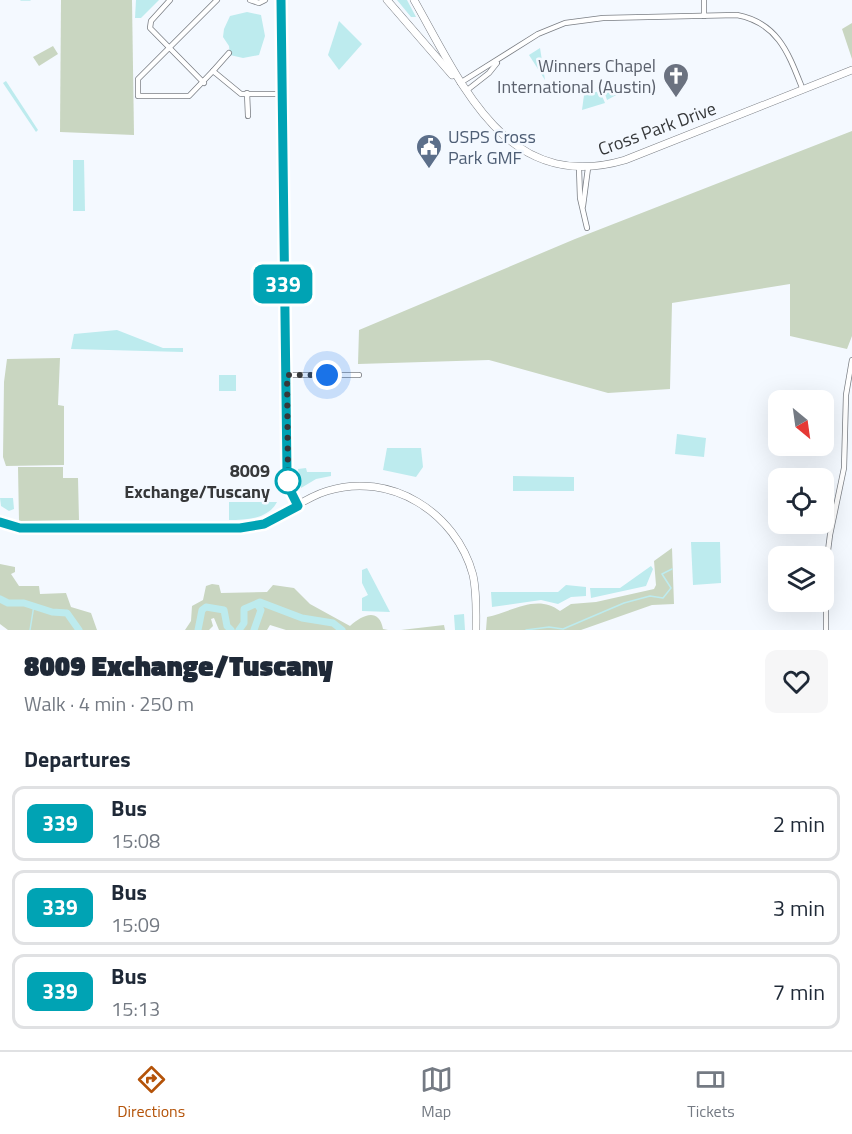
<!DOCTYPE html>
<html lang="en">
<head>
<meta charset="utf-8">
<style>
  body { margin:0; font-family:"Titillium Web",sans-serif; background:#f6f6f7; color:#1f2937; height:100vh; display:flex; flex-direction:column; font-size:22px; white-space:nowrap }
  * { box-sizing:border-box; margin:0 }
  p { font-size:20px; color:#747a83 }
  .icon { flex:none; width:33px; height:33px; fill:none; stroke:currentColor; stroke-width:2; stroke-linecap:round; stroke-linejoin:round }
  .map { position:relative; height:630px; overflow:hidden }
  .panel { display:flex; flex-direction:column; background:#fff; flex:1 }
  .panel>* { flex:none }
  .badge { padding:0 12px; border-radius:9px; font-size:21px; line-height:39px }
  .needle { width:39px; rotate:151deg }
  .controls { position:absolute; left:768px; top:390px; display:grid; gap:12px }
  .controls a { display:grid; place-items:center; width:66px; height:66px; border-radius:12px; background:#fff; box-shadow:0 6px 24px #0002; font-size:30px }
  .you { position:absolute; width:30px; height:30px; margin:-15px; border:4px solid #fff; border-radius:50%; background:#1a73e8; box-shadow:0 0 0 9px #1a73e833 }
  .map>.badge { position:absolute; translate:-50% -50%; box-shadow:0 0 0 3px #fff }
  h2 { padding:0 24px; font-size:22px; line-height:54px }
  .round { display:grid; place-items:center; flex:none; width:63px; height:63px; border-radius:12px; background:#f6f6f7 }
  .head { display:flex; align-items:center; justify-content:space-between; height:102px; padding:0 24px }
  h1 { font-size:28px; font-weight:800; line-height:45px }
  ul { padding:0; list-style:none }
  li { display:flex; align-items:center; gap:18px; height:75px; margin:0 12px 9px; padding:0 12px; border:3px solid #e0e1e3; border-radius:12px }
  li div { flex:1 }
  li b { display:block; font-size:22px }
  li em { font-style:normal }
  li .badge { min-width:66px; font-weight:700; text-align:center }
  .menu { display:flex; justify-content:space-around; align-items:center; height:84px; border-top:2px solid #e0e1e3; background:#fff; font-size:16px; color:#747a83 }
  .menu a { display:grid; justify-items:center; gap:3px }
  .menu .active { color:#b45309 }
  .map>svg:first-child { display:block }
  .green { fill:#c9d6c1 }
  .water { fill:#bdebee }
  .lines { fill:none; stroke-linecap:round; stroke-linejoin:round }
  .stream { stroke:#bdebee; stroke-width:1.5 }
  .river { stroke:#bdebee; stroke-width:7 }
  .street-casing { stroke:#7a7e84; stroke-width:6 }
  .secondary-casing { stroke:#7a7e84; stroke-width:8 }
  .street { stroke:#fff; stroke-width:4.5 }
  .secondary { stroke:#fff; stroke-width:7 }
  .line-casing { stroke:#fff; stroke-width:14 }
  .line { stroke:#00a3b4; stroke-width:9 }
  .walk { stroke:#36383a; stroke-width:6; stroke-dasharray:0 10.8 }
  .stop-dot { fill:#fff; stroke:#00a3b4; stroke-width:3 }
  .labels { text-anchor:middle; stroke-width:5; stroke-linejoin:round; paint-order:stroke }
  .worship-label { font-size:18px; fill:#5b616d; stroke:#f4f9ff; text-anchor:end }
  .street-label { font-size:18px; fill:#36383a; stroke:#f4f9ff }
  .service-label { font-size:18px; fill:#4e5e75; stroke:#f4f9ff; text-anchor:start }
  .stop-label { font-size:18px; font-weight:bold; fill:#36383a; stroke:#f4f9ff; text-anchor:end }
</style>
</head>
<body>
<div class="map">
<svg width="852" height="630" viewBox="0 0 852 630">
  <rect width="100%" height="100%" fill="#f4f9ff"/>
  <g class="green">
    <path d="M61,0H132L134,135L60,132Z"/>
    <path d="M852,23V59L842,29Z"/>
    <path d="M53,46L58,54L39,66L33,57Z"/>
    <path d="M852,131V336L847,349L790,336V284L672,303L670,389L608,393L489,360L358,364L359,330L575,239Z"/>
    <path d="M60,358L58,405L64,406V465L6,466L3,457L4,382L7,359Z"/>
    <path d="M18,467H63V478H78L79,520L19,521Z"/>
    <path d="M672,548L674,604L652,605L581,630H486L487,617C512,612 537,593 560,611L571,604L596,602L654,589L656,585L654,561Z"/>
    <path d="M0,564L15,567V572L11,574L19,586H39L40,594L66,593L71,607L91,613L97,630H8L0,624Z"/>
    <path d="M212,584L219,585L221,593L267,592L273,585L294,588L310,604L350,626C362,615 379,607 383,629L388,630H286L270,625L267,630H219L214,618L211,619L213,626L209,630H185L191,621L192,606L203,600L206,586Z"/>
    <path d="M444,625L445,630H401Z"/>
  </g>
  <g class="water">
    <path d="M136,0H159L141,18H135Z"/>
    <path d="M397,0H407L416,17H411Z"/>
    <path d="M247,12L261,15L265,36L259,55L243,58L230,55L229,46L223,37L224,29L230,16Z"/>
    <path d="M339,21L362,44L339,70L328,55Z"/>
    <path d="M540,48L545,80L529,55Z"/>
    <path d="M6,81L38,130L36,132L3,83Z"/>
    <path d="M633,86L607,100L604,91Z"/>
    <path d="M600,91L605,103L582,110L584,95Z"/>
    <path d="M73,160H84L85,211H73Z"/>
    <path d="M117,330L163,348H183V352L71,349L74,334Z"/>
    <rect x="219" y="375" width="17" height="16"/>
    <path d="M677,434L706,438L704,457L675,454Z"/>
    <path d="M387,448H421L423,467L416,477L383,470Z"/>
    <path d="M306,468L307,472H331V476L316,479L301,488L298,469Z"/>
    <path d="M797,473L827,476L824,509V478H797Z"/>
    <path d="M513,476L574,477V491H513Z"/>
    <path d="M0,498H13L14,509L9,511L1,506Z"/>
    <path d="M229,502H277C268,519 247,520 229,520Z"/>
    <path d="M691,542H720L721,583L693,585Z"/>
    <path d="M651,566L653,569L646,586L591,598L590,588H620Z"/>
    <path d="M367,568L390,612L362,611V598L368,595L362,583V570Z"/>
    <path d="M566,585L586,587V596L571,597L558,604L541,600L492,607L491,592H558Z"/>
    <path d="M464,614L465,630H455L454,615Z"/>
  </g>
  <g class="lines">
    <g class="stream">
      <path d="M21,0H30"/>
      <path d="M30,630L34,605"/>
      <path d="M526,630L549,627L563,629L624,603L650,596L663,598L671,588L662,574L672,569"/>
    </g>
    <g class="river">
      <path d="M0,599L8,603H24L52,612L67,613L79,630"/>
      <path d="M198,630L202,610L206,607L224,610L227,626L231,630"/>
      <path d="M239,630L244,623V609L260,602L302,618L333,623L342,630"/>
      <path d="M254,630L261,610L257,604"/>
    </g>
    <defs>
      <g id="street">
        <path d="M170,0L151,21L150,28L204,83"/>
        <path d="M217,0L138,79V96H189L213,71L241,94H281"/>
        <path d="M250,0L259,3L265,0"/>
        <path d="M704,0V16"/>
        <path d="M213,71L229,53"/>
        <path d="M460,83L538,34L565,23L603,18L737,15C779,23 789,55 803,90"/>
        <path d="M466,91L489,73L497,63"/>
        <path d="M247,93L248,116"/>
        <path d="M579,168L580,198L587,228"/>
        <path d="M583,206L588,168"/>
        <path d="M287,375H359"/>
        <path d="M826,630V566L830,535L844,468L846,395L852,360"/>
      </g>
      <g id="secondary">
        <path d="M281,0L287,472L291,492L298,505"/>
        <path d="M387,0L452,75"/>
        <path d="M414,0C462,84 506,195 625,160L852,70"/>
        <path d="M0,522L20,528L253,527C280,520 300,499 327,491C390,471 456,512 473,575C477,593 476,612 476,630"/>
      </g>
    </defs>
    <use href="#street" class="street-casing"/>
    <use href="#secondary" class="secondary-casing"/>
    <use href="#street" class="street"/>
    <use href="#secondary" class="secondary"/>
  </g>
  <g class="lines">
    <defs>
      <path id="line" d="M0,522L20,528H240L264,524L298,506L291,492L287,472L281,0"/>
    </defs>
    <use href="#line" class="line-casing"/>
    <use href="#line" class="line"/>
    <path class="walk" d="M288,481L287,375H327"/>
  </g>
  <defs>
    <symbol id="church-pin" viewBox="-11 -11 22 30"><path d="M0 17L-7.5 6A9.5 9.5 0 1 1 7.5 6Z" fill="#6b7280" stroke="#f4f9ff"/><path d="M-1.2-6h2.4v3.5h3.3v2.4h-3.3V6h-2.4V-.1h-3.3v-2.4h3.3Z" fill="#fff"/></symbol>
    <symbol id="civic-pin" viewBox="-11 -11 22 30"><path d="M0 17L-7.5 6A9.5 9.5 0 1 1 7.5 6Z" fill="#5c6f8a" stroke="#f4f9ff"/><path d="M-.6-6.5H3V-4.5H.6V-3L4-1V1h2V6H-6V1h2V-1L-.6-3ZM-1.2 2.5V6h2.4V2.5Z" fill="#fff"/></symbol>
  </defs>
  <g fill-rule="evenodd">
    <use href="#church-pin" x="661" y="61" width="30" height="40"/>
    <use href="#civic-pin" x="414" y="132" width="30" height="40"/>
  </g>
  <circle class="stop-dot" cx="288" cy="481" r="12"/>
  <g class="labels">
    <g class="worship-label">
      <text x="656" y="72">Winners Chapel<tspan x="656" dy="21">International (Austin)</tspan></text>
    </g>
    <g class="street-label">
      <text transform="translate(657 129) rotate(-20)" y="6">Cross Park Drive</text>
    </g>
    <g class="service-label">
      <text x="448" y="143">USPS Cross<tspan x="448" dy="21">Park GMF</tspan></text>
    </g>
    <g class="stop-label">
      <text x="270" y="477">8009<tspan x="270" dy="21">Exchange/Tuscany</tspan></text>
    </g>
  </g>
</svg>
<div class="controls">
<a><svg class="needle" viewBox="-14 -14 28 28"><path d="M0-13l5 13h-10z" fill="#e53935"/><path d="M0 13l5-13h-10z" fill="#747a83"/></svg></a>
<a><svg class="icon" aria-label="locate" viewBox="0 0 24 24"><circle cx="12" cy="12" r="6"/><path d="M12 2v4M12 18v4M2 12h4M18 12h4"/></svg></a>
<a><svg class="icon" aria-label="layers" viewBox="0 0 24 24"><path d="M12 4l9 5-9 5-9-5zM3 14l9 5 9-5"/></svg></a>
</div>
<div class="you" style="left:327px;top:375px"></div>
<b class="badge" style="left:283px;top:284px;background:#00a3b4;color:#fff">339</b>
</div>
<section class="panel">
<div class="head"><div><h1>8009 Exchange/Tuscany</h1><p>Walk · 4 min · 250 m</p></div><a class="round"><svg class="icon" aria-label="heart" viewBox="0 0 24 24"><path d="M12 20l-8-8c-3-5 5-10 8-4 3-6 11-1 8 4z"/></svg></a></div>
<h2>Departures</h2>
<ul>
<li><span class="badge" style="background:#00a3b4;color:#fff">339</span><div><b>Bus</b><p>15:08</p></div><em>2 min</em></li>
<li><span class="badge" style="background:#00a3b4;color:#fff">339</span><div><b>Bus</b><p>15:09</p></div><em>3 min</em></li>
<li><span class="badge" style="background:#00a3b4;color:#fff">339</span><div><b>Bus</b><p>15:13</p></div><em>7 min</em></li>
</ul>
</section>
<nav class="menu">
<a class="active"><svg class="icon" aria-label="directions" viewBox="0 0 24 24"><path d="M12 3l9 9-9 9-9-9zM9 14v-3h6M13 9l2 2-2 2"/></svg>Directions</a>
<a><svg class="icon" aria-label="map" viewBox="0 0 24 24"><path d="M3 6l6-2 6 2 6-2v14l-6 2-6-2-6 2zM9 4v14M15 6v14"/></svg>Map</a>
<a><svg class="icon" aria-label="tickets" viewBox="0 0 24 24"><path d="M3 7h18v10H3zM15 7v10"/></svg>Tickets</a>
</nav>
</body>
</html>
